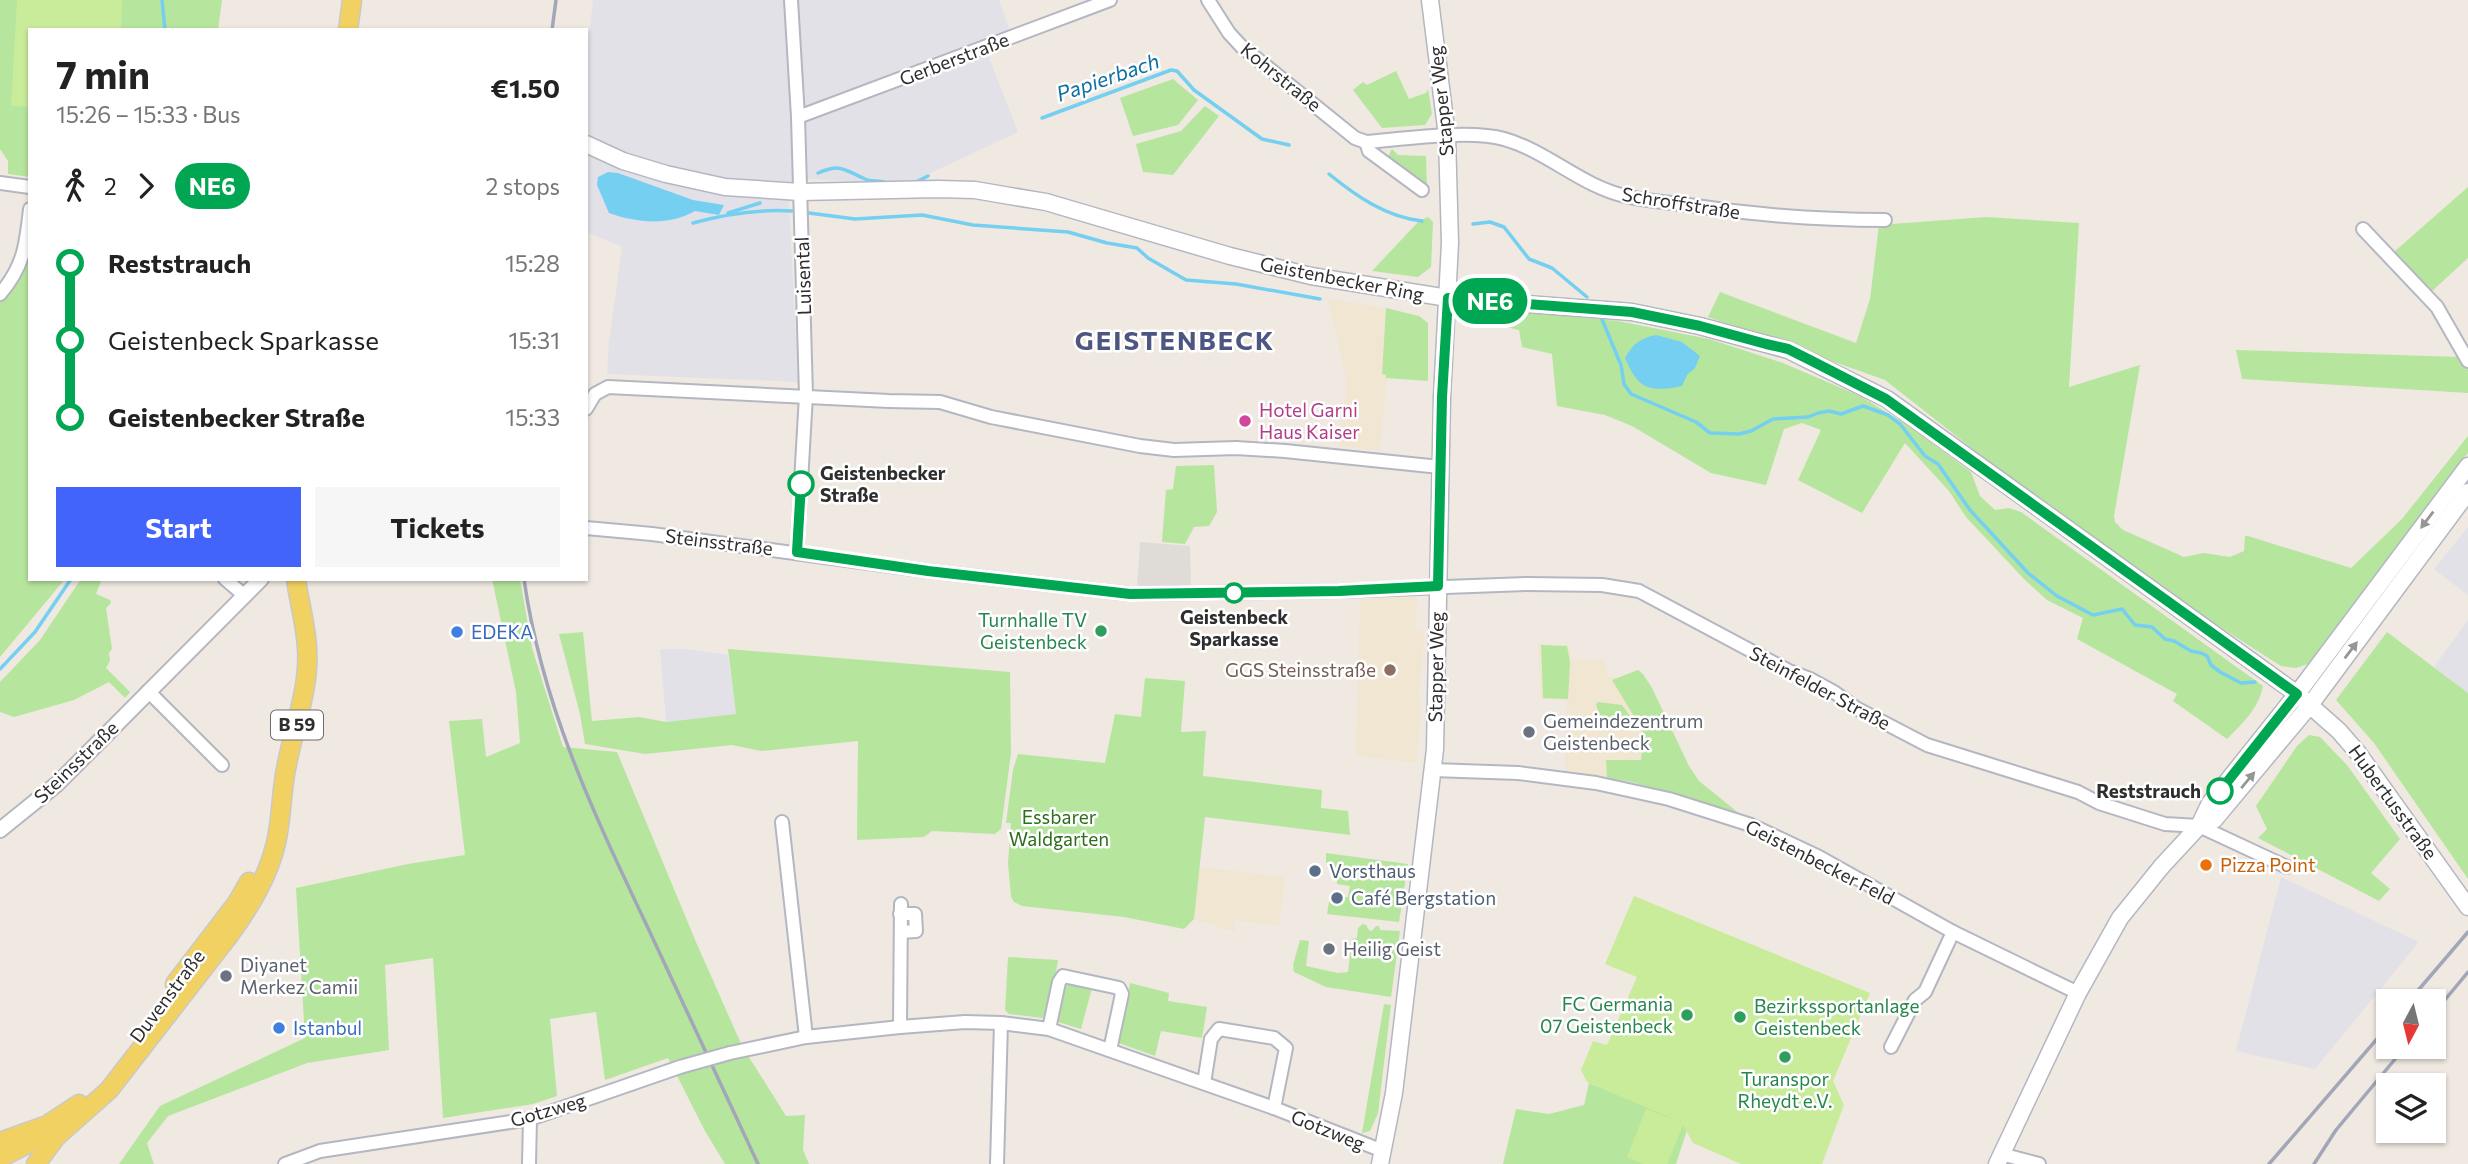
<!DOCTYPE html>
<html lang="en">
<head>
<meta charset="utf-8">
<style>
  body { margin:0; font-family:Commissioner,sans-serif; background:#f6f6f6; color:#222; height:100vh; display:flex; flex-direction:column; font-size:26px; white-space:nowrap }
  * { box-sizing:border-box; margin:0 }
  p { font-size:23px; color:#767676 }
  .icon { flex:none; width:38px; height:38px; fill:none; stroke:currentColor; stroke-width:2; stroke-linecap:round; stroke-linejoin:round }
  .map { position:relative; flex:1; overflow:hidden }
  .drawer { position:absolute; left:28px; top:28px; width:560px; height:553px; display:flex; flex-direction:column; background:#fff; border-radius:0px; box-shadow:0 2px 5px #0004 }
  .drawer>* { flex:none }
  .badge { padding:0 14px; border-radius:23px; font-size:24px; line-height:46px }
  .needle { width:46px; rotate:187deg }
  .controls { position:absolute; left:2376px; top:989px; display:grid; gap:14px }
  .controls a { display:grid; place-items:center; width:70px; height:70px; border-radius:0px; background:#fff; box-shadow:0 2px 5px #0004; font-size:35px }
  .map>.badge { position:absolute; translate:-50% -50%; box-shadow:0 0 0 4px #fff }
  .legs { display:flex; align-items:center; gap:10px; height:77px; padding:0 28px; font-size:23px }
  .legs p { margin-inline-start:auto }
  .head { display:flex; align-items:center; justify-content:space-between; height:119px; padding:0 28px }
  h1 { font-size:38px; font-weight:700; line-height:52px }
  .primary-button { display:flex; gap:14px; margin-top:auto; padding:14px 28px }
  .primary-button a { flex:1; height:80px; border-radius:0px; background:#4264fb; color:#fff; font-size:28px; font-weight:700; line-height:80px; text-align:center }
  .primary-button a+a { background:#f6f6f6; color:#222 }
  ul { padding:0 28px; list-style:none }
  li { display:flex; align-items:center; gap:24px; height:77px; font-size:26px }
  li i { display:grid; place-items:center; width:10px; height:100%; margin:0 9px; background:currentColor }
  li i::after { content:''; width:18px; height:18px; margin:-9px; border:5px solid; border-radius:50%; background:#fff }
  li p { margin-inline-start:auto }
  li:first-child i { background:linear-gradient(#0000 50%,currentColor 0) }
  li:last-child i { background:linear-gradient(currentColor 50%,#0000 0) }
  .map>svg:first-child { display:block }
  .industrial { fill:#e3e1e8 }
  .education { fill:#f0e6d1 }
  .green { fill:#b6e59e }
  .pitch { fill:#c9ec9a }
  .plaza { fill:#dfdcd8 }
  .water { fill:#75cff0 }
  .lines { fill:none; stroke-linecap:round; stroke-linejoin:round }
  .stream { stroke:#75cff0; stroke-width:3.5 }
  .minor-casing { stroke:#b4b7c1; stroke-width:16 }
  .tertiary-casing { stroke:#b4b7c1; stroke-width:18 }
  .secondary-casing { stroke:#b4b7c1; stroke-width:19 }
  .primary-casing { stroke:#c9c9c9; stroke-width:21 }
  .minor { stroke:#fff; stroke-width:12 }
  .tertiary { stroke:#fff; stroke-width:14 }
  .secondary { stroke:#fff; stroke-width:16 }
  .primary { stroke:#f2d163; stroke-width:18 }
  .rail { stroke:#a3a6b8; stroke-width:3.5 }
  .minor-bridge-casing { stroke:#b4b7c1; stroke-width:16; stroke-linecap:butt }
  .minor-bridge { stroke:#fff; stroke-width:12 }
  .oneway { fill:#969696 }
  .line-1-casing { stroke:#fff; stroke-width:16 }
  .line-1 { stroke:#00a651; stroke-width:10 }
  .hotel-dot { fill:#d1479c; stroke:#fff; stroke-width:2.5 }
  .stop-1-dot { fill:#fff; stroke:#00a651; stroke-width:3.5 }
  .leisure-dot { fill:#2e9e5b; stroke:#fff; stroke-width:2.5 }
  .shop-dot { fill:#3f7fe0; stroke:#fff; stroke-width:2.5 }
  .education-dot { fill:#8d6e63; stroke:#fff; stroke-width:2.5 }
  .worship-dot { fill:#6b7280; stroke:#fff; stroke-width:2.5 }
  .food-dot { fill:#e8710a; stroke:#fff; stroke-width:2.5 }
  .service-dot { fill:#5c6f8a; stroke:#fff; stroke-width:2.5 }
  .labels { text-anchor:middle; stroke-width:5; stroke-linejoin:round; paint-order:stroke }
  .shield { fill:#fff; stroke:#6d6d6d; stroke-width:2 }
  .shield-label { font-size:18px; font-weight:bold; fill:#2e2e2e }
  .street-label { font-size:19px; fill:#2e2e2e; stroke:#fff }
  .hotel-label { font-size:19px; fill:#b23c85; stroke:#fff; text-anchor:start }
  .stop-label { font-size:19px; font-weight:bold; fill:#2e2e2e; stroke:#fff; text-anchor:start }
  .leisure-label { font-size:19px; fill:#27864d; stroke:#fff; text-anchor:end }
  .shop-label { font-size:19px; fill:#366cbe; stroke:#fff; text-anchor:start }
  .education-label { font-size:19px; fill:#785e54; stroke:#fff; text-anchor:end }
  .worship-label { font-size:19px; fill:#5b616d; stroke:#fff; text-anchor:start }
  .park-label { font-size:19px; fill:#2c6e1b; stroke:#fff }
  .food-label { font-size:19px; fill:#c56008; stroke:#fff; text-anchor:start }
  .service-label { font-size:19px; fill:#4e5e75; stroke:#fff; text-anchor:start }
  .water-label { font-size:21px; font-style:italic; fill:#0d6fa3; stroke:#fff }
  .district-label { font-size:26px; font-weight:bold; letter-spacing:2px; fill:#4d5680; stroke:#fff }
</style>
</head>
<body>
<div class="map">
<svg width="2468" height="1164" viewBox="0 0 2468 1164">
  <rect width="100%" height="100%" fill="#efe9e1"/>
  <g class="industrial">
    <path d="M593,0H999L1009,28L988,55L1018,132L905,185L810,179L788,185L798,382L607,374L609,343L622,247L586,232V60Z"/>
    <path d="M2468,527V595L2434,569Z"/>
    <path d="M2468,620V693L2434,667Z"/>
    <path d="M660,649H687L728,655L736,714L666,722Z"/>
    <path d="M2281,877L2419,942L2315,1069L2236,1051Z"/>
  </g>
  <g class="education">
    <path d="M1328,299L1386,308L1382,374L1387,375L1380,450L1340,446L1347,381Z"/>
    <path d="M1417,597L1416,631H1424V642L1418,698L1421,699L1417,763L1356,756L1360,599Z"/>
    <path d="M1538,644L1569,645L1572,660L1603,659L1609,677L1624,678L1638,671L1648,766L1630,782L1565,770L1567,700L1541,699Z"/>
    <path d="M1200,867L1285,877L1279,926L1235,920L1234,932L1194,919Z"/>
  </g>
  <g class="green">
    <path d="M0,0H222L218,30H30V177L8,174V161L0,149Z"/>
    <path d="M1396,71L1409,99L1426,93L1428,89L1432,114L1425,125L1382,128L1353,90L1363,82L1367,85Z"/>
    <path d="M1173,79L1198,100L1178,125L1133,136L1120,98Z"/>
    <path d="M1205,106L1219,116L1173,175L1143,172L1136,144L1181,131Z"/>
    <path d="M1392,149L1398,155L1426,156L1427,188L1387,158Z"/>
    <path d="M2468,187V258L2431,292L2394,252Z"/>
    <path d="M1428,217L1433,222L1431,267L1418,277L1372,271L1419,221Z"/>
    <path d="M1986,217L2079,223L2069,387L2140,365L2114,516L2115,522L2123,530L2184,557L2204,553L2230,557L2244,551L2245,536H2248L2351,568L2402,519L2468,436V453L2308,664L2296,668L2281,666L2195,611L1983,457L1885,380L1708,317L1720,292L1856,343L1870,299L1879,225Z"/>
    <path d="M30,256V579H65L0,657V301L16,283Z"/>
    <path d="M1466,307L1618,321L1709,339L1783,363L1860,396L1906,424L1971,472L1980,496L1995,510L2009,508L2021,512L2263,686C2259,708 2242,724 2227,739L2173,701L2177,694L2077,639L2083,618L2047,600L2025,580L1966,517L1949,491L1905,443L1862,513L1798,480L1821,430L1802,423L1784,429L1766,485L1711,473L1632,426L1605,415L1557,406L1552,354L1522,347L1519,330L1466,318Z"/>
    <path d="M1386,308L1419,316L1428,323V381L1386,378V375L1382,374Z"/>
    <path d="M2236,350L2461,357L2468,370V393L2242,379Z"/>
    <path d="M1214,465L1217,512L1209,526L1194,527L1185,544L1162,542L1166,490L1173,489L1176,466Z"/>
    <path d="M81,579H102L96,594L110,600L111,603L106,608L112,649L109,653L110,661L106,668L130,692L125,698L109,682L74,700L14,717L0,712V682L40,640Z"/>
    <path d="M492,579H520L532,648L563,747L617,752L696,942L742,1046L786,1116L805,1115L803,1150L809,1164H725L705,1131L668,1058L605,1080L596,1012L550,1019L557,1096L533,1104L443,1118L433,958L385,965L389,1050L307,1063L168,1116L147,1143L154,1164H119L160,1106L305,1038L296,888L408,864L465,855L449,721L482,719L486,757L520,743L516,692Z"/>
    <path d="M583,632L592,721L639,717L666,722L736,714L728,649L1010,672L1011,753L1001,829L995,834L932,831L924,837L857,840L858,741L761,751L732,745L645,754L585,744L580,714L559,634Z"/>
    <path d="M2387,632L2468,693V879L2374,743L2336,700Z"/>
    <path d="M1541,645L1567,646L1570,662L1568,699L1543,698Z"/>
    <path d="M1638,670L1643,674L1652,688L1689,766L1699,781L1741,815L1632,782L1607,778L1606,760H1641L1643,731L1612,680Z"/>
    <path d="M1145,678L1185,681L1181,732L1206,731L1203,776L1322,790L1321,808L1348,811L1350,835L1205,817L1194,919L1184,929L1124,917L1022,906L1014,902L1011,897L1008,863L1011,823H1006L1013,770L1018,754L1105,763L1115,714L1141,717Z"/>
    <path d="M1598,702L1622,705L1634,722L1635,726L1603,727L1596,704Z"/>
    <path d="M2309,735L2320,737L2347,765L2400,839L2371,873L2390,889L2379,901L2258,838L2267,829L2256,806L2297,746Z"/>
    <path d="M1326,853L1408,864L1399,922L1327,914L1329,902L1343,904L1344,897H1348L1350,886L1337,884V880L1332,879L1333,865L1326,863Z"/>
    <path d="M1363,924L1366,925L1369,930L1372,931L1376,926H1379L1380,930L1400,931L1391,997L1326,987L1294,972L1293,965L1300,940L1309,941L1306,966L1338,973L1348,972L1352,939L1357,938L1358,928Z"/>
    <path d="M1008,957L1058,960L1048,1016L1043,1018L1009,1014L1005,1010Z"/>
    <path d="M1068,982L1092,988L1081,1029L1058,1022L1055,1017L1063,986Z"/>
    <path d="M1130,983L1169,993L1168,1001L1207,1007L1202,1038L1161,1031L1155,1056L1119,1043L1117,1039Z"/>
    <path d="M1384,1004L1391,1005L1378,1113L1370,1131L1362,1133Z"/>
    <path d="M1589,1083L1685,1122L1687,1130L1676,1164H1503L1516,1109L1549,1114L1584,1105Z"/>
  </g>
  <g class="pitch">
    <path d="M17,0H122L121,30H30V107L11,106Z"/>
    <path d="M1634,896L1870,993L1833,1081L1844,1105L1822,1164H1741L1693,1143L1683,1125L1667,1164H1643L1627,1157L1646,1109L1683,1123L1587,1082L1581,1070L1593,1041L1607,1045L1637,977L1605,964Z"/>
  </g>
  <path class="plaza" d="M1140,542L1190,546L1191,587L1137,588Z"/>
  <g class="water">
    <path d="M608,172L618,173L693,200L724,205L719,215L695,211C669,226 637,223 609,213L597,185L598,177Z"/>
    <path d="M1656,335L1682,342L1700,356L1695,368L1687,375L1682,386C1649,393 1638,389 1625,358C1633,344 1640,338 1656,335Z"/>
  </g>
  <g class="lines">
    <g class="stream">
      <path d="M162,0L165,30"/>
      <path d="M1042,118L1171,70L1177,71L1194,90L1262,139L1289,145"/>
      <path d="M818,173C842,163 844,170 865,179C872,182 880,180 887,183"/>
      <path d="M1329,174C1356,196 1386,217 1422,221"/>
      <path d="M914,183L928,176"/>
      <path d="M728,213L760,203"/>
      <path d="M809,213L855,219L922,215L973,225L1068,232L1107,243L1137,248L1148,258L1186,280L1236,284L1320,299"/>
      <path d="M693,223C725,214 759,209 792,211"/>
      <path d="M1473,224L1490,222L1504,227L1529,259L1552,268L1587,297"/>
      <path d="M1601,317L1621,365L1624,384L1631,394L1696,422L1710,433L1739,434L1751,431L1773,419L1808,417L1818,413L1829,411L1841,414L1863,406L1888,415L1900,424L1925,456L1938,464L1970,510L2028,573L2057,596L2093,615L2122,609L2135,625L2152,627L2165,639L2174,641L2191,651L2201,653L2207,656L2211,665L2220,672L2241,683L2255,682"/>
      <path d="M0,669L35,632L71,579"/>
    </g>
    <defs>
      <g id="minor">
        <path d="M791,0L798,117L806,395L797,552"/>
        <path d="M1208,0L1229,33L1241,46L1355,138L1366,142C1403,139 1470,129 1504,139C1547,151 1581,186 1625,196C1645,201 1667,202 1688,205C1754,215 1818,220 1885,220"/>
        <path d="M798,117L1110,0"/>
        <path d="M1366,142L1369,151L1422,190"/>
        <path d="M0,183L30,187"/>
        <path d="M2363,229L2437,307L2468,361"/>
        <path d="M0,294C24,266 26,245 30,209"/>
        <path d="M586,409L595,394L608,387L889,401L940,402L991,417L1140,446L1174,450L1236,448L1285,451L1440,467"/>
        <path d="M586,528L652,534L928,571L1130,594L1339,591L1527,584L1602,585L1639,591L1789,671L1810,679L1834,692L1856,708L1927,745L2078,792L2099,803L2165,824L2199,826L2287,867"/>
        <path d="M225,579L245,596"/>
        <path d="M148,691L222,765"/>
        <path d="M1433,770L1518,773L1596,783L1669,799L1751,825L1819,857L1953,932L2078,993"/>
        <path d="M782,822L806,1037"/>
        <path d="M900,914H915L916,931L901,932"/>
        <path d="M900,1027L901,904"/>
        <path d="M1049,1029L1059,982L1063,976L1119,988L1122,994L1110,1050"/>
        <path d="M1891,1047L1915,1000L1925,992L1953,932"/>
        <path d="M730,1053L806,1037L900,1027L965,1022L1001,1023L1049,1029L1274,1108L1383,1151"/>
        <path d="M1204,1083L1211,1039L1219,1029L1274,1038L1286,1048L1274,1108"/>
        <path d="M2001,1154L2039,1164"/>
        <path d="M285,1164L320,1151L530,1119L680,1067"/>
        <path d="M529,1164L530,1119"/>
        <path d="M997,1164L1001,1023"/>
      </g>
      <path id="tertiary" d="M0,830L57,784L261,579"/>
      <g id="secondary">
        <path d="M586,144L623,161L666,174L725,187L800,192L938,189L975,190L1004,195L1046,202L1230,256L1311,276L1448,298L1632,312L1700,326L1788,350L1887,399L2297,694L2339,731L2358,753L2468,907"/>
        <path d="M2199,826L2214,820L2310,705L2468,492"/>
        <path d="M1380,1164L1394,1093L1435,749L1442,397L1450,243L1447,136L1430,0"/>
        <path d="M1997,1164L2078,993L2120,918L2162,866L2199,826L2210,803L2297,694L2468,466"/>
      </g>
      <g id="primary">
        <path d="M348,30L352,0"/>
        <path d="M175,984L237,903L249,882"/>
        <path d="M0,1142L47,1125L79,1104"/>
        <path d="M0,1158L37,1139"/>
        <path d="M36,1164L56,1137L109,1090L230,934C250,906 268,877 276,843C282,818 281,790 287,764C294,727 310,687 307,648C306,625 299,602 296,579"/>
      </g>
    </defs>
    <use href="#minor" class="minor-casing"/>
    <use href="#tertiary" class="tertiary-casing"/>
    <use href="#secondary" class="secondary-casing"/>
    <use href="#primary" class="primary-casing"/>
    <use href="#minor" class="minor"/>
    <use href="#tertiary" class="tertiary"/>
    <use href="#secondary" class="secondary"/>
    <use href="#primary" class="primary"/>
    <g class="rail">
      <path d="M552,30L556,0"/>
      <path d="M524,579C542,706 594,814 648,928C685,1007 721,1085 758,1164"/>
      <path d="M2409,1001L2468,932"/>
      <path d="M2434,1013L2468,972"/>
      <path d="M2269,1164L2389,1025"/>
      <path d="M2314,1164L2336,1130L2406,1046"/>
    </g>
    <defs>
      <path id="minor-bridge" d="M680,1067L730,1053"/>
    </defs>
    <use href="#minor-bridge" class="minor-bridge-casing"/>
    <use href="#minor-bridge" class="minor-bridge"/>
  </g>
  <defs><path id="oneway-solid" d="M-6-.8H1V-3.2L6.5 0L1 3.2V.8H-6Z" transform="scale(1.75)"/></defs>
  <g class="oneway">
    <use href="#oneway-solid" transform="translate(2427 520) rotate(127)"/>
    <use href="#oneway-solid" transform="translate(2351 650) rotate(-53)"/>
    <use href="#oneway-solid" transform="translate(2248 780) rotate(-50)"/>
  </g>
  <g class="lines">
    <defs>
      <path id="line-1" d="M801,484L797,552L928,571L1130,594L1339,591L1438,586L1442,397L1448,298L1632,312L1700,326L1766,344L1788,349L1810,360L1886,399L2297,694L2220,791"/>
    </defs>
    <use href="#line-1" class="line-1-casing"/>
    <use href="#line-1" class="line-1"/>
  </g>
  <circle class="hotel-dot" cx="1245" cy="421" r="7"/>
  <g class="stop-1-dot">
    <circle cx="801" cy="484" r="12"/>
    <circle cx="1234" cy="593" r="9"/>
    <circle cx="2220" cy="791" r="12"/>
  </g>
  <g class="leisure-dot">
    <circle cx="1101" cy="631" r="7"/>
    <circle cx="1687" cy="1015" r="7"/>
    <circle cx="1740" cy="1017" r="7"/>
    <circle cx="1785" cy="1057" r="7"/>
  </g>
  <g class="shop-dot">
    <circle cx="457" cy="632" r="7"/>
    <circle cx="279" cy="1028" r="7"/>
  </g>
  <circle class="education-dot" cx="1390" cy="670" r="7"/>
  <g class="worship-dot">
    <circle cx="1529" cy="732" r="7"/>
    <circle cx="1329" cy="949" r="7"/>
    <circle cx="226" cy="976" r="7"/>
  </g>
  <circle class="food-dot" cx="2206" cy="865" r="7"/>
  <g class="service-dot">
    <circle cx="1315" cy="871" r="7"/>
    <circle cx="1337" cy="898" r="7"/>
  </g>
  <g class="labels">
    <rect class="shield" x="271" y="710.5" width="52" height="29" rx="5"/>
    <g class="shield-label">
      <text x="297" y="731">B 59</text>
    </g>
    <g class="street-label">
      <text transform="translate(954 59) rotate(-21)" y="7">Gerberstraße</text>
      <text transform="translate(1281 77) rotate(39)" y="7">Kohrstraße</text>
      <text transform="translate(1441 101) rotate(-96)" y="7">Stapper Weg</text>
      <text transform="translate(1681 203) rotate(9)" y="7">Schroffstraße</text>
      <text transform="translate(803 276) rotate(-92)" y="7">Luisental</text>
      <text transform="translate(1342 279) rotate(11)" y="7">Geistenbecker Ring</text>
      <text transform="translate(719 542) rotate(7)" y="7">Steinsstraße</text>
      <text transform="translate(1436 667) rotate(-89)" y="7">Stapper Weg</text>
      <text transform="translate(1820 688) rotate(28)" y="7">Steinfelder Straße</text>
      <text transform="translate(76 762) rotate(-44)" y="7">Steinsstraße</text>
      <text transform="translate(2393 802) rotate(54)" y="7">Hubertusstraße</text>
      <text transform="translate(1820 862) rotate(27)" y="7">Geistenbecker Feld</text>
      <text transform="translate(167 996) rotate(-53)" y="7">Duvenstraße</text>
      <text transform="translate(548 1110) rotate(-16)" y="7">Gotzweg</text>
      <text transform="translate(1328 1130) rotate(22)" y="7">Gotzweg</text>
    </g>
    <g class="hotel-label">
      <text x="1259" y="417">Hotel Garni<tspan x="1259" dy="22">Haus Kaiser</tspan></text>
    </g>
    <g class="stop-label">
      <text x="820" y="480">Geistenbecker<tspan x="820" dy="22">Straße</tspan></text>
      <text x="1234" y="624" text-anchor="middle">Geistenbeck<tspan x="1234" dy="22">Sparkasse</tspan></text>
      <text x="2201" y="798" text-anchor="end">Reststrauch</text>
    </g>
    <g class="leisure-label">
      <text x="1087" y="627">Turnhalle TV<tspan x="1087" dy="22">Geistenbeck</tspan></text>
      <text x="1673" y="1011">FC Germania<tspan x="1673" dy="22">07 Geistenbeck</tspan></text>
      <text x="1754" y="1013" text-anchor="start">Bezirkssportanlage<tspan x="1754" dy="22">Geistenbeck</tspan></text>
      <text x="1785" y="1086" text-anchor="middle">Turanspor<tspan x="1785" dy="22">Rheydt e.V.</tspan></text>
    </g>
    <g class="shop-label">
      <text x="471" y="639">EDEKA</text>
      <text x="293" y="1035">Istanbul</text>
    </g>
    <g class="education-label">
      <text x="1376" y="677">GGS Steinsstraße</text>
    </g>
    <g class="worship-label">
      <text x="1543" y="728">Gemeindezentrum<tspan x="1543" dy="22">Geistenbeck</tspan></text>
      <text x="1343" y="956">Heilig Geist</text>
      <text x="240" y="972">Diyanet<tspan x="240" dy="22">Merkez Camii</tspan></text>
    </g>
    <g class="park-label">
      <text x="1059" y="824">Essbarer<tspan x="1059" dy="22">Waldgarten</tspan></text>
    </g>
    <g class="food-label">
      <text x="2220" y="872">Pizza Point</text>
    </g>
    <g class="service-label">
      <text x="1329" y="878">Vorsthaus</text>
      <text x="1351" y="905">Café Bergstation</text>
    </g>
    <g class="water-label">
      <text transform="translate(1108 78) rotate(-19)" y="7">Papierbach</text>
    </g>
    <g class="district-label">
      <text x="1175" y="350">GEISTENBECK</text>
    </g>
  </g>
</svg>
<div class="controls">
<a><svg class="needle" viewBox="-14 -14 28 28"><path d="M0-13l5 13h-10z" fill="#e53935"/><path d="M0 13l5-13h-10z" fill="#767676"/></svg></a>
<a><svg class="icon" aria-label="layers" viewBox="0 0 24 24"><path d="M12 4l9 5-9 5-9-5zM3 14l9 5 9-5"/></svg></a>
</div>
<b class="badge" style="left:1490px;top:301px;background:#00a651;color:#fff">NE6</b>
<section class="drawer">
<div class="head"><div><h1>7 min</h1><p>15:26 – 15:33 · Bus</p></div><b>€1.50</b></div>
<div class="legs"><svg class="icon" aria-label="walk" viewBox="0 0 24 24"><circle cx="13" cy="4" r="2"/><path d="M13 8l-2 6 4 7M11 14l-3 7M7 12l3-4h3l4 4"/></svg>2<svg class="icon" aria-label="forward" viewBox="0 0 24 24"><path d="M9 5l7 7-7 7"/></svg><b class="badge" style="background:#00a651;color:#fff">NE6</b><p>2 stops</p></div>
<ul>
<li><i style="color:#00a651"></i><b>Reststrauch</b><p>15:28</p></li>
<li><i style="color:#00a651"></i><span>Geistenbeck Sparkasse</span><p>15:31</p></li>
<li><i style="color:#00a651"></i><b>Geistenbecker Straße</b><p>15:33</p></li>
</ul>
<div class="primary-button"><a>Start</a><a>Tickets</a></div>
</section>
</div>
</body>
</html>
